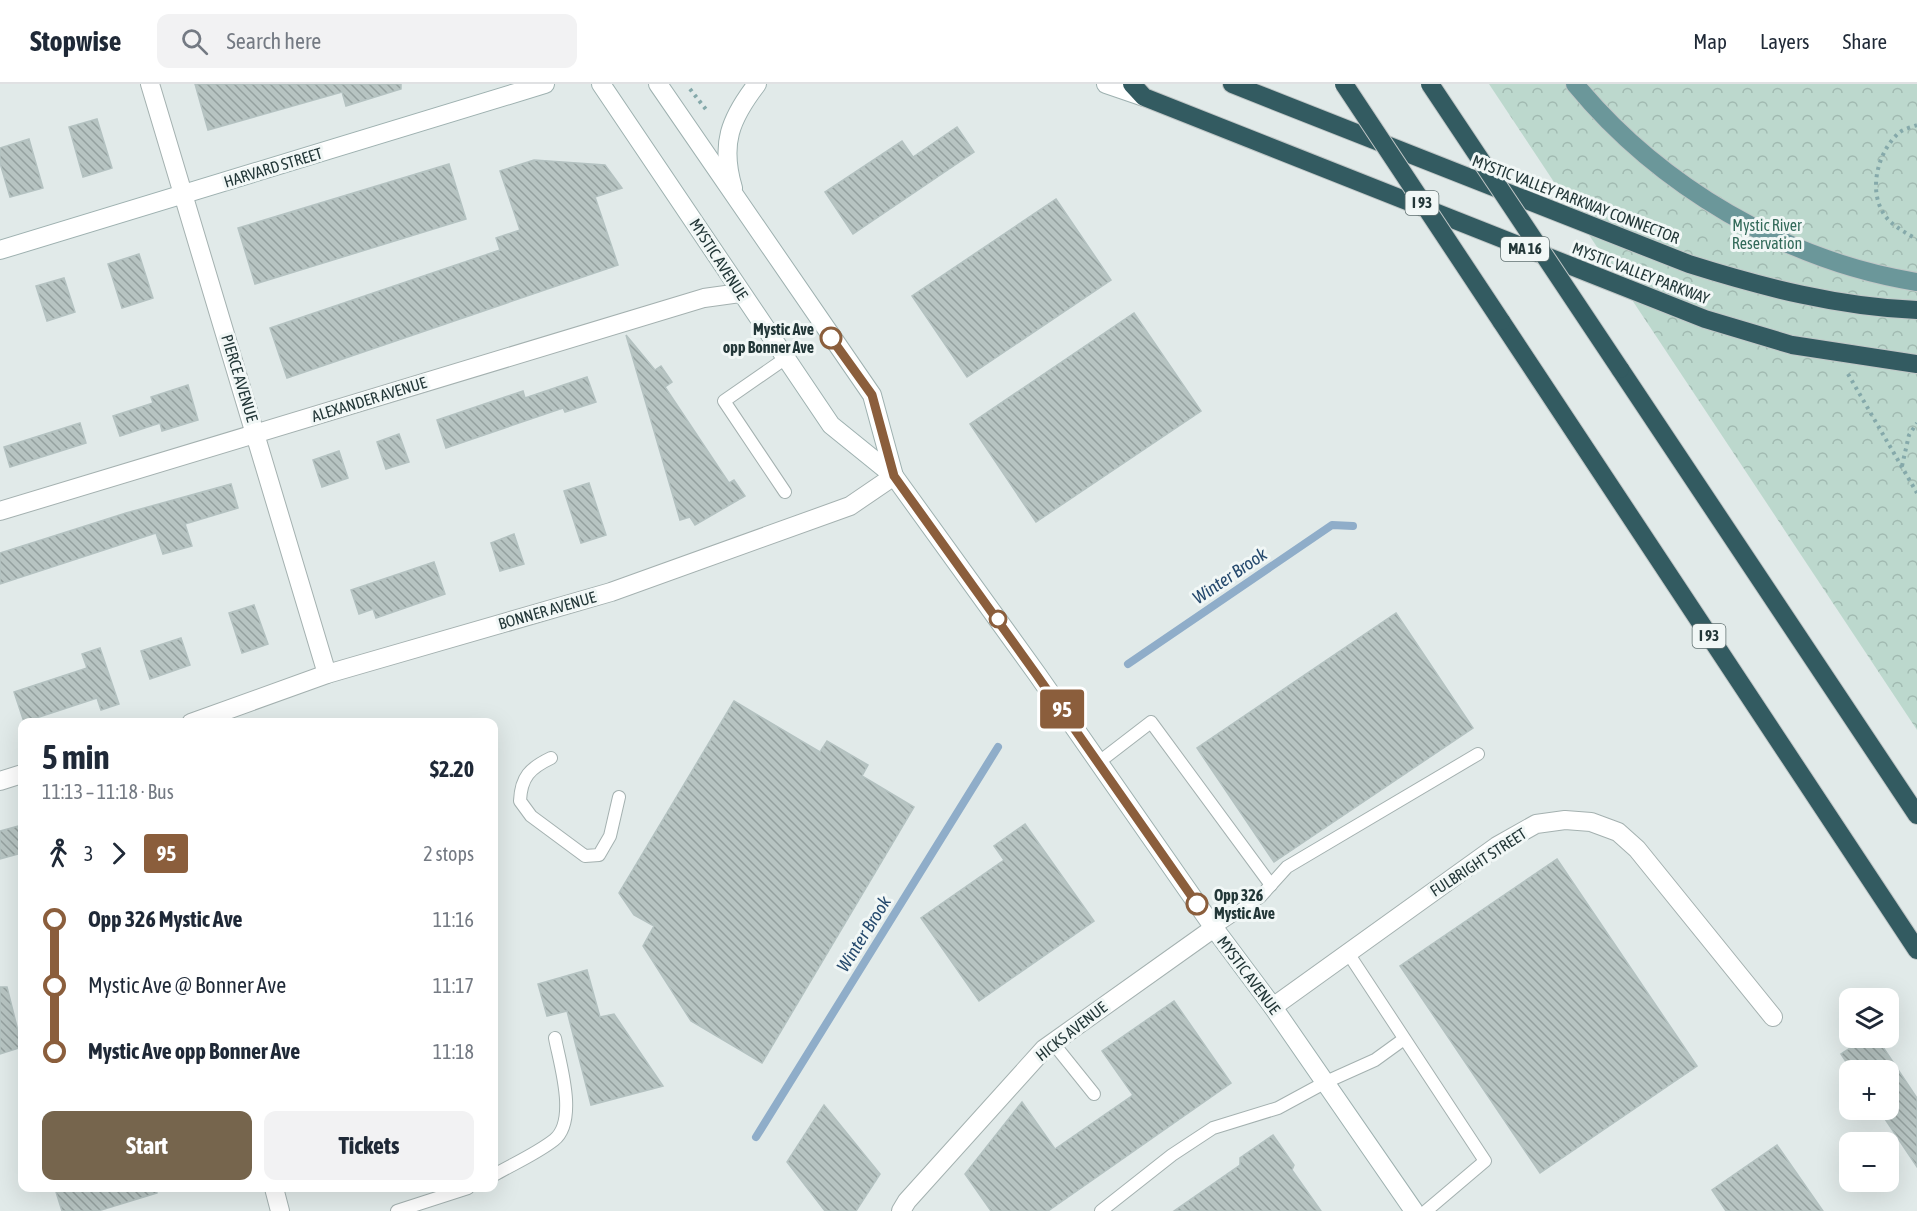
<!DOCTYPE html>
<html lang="en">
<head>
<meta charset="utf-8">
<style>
  body { margin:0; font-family:"Asap Condensed",sans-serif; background:#f2f2f3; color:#1f2937; height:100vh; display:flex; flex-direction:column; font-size:22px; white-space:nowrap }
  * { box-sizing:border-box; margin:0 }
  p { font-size:20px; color:#747a83 }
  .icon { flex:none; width:33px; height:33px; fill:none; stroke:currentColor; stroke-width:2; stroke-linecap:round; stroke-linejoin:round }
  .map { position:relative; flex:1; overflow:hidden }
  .sheet { position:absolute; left:18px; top:634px; width:480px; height:474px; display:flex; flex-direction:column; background:#fff; border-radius:12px; box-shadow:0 6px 24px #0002 }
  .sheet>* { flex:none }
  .badge { padding:0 12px; border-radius:4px; font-size:21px; line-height:39px }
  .fabs { position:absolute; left:1839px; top:904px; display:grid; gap:12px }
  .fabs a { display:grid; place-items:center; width:60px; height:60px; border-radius:12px; background:#fff; box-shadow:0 6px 24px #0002; font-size:30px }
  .map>.badge { position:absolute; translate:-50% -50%; box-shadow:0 0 0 3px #fff }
  .legs { display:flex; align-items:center; gap:9px; height:66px; padding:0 24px; font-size:20px }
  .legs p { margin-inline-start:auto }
  .summary { display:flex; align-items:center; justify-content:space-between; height:102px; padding:0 24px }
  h1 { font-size:33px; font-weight:700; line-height:45px }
  .action { display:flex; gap:12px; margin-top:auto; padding:12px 24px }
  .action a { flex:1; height:69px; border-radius:12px; background:#76654d; color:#fff; font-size:24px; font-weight:700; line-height:69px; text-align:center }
  .action a+a { background:#f2f2f3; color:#1f2937 }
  ul { padding:0 24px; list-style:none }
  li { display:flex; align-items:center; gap:21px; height:66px; font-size:22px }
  li i { display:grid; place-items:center; width:9px; height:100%; margin:0 8px; background:currentColor }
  li i::after { content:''; width:15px; height:15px; margin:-8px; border:4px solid; border-radius:50%; background:#fff }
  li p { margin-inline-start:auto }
  li:first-child i { background:linear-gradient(#0000 50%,currentColor 0) }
  li:last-child i { background:linear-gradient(currentColor 50%,#0000 0) }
  header { display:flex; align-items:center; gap:36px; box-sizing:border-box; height:84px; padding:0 30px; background:#fff; border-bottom:2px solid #e0e1e3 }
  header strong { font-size:28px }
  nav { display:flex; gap:33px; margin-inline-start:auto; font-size:21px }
  .search { width:420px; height:54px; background:#f2f2f3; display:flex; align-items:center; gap:15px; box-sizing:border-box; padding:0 21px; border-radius:12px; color:#747a83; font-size:22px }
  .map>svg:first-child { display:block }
  .park { fill:url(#park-crowns) }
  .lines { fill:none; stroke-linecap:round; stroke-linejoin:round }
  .stream { stroke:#8fadc9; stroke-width:8 }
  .building { fill:url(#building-back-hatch); stroke:#b4c2c1; stroke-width:1.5 }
  .lane-casing { stroke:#a4b1b0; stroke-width:14 }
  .street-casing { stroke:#a4b1b0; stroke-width:20 }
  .secondary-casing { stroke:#9eb1b0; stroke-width:20 }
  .primary-casing { stroke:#c1c7c7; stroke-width:20 }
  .highway-casing { stroke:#c1c7c7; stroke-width:20 }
  .path { stroke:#85a9aa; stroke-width:4; stroke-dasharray:3 4.5; stroke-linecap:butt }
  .lane { stroke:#fff; stroke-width:12 }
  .street { stroke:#fff; stroke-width:18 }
  .secondary { stroke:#fff; stroke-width:18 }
  .primary { stroke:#6b979a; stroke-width:18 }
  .highway { stroke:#335b61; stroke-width:18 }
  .highway-bridge-casing { stroke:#c1c7c7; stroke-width:20; stroke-linecap:butt }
  .highway-bridge { stroke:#335b61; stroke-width:18 }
  .line-1-casing { stroke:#fff; stroke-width:14 }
  .line-1 { stroke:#8b5e3c; stroke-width:9 }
  .stop-1-dot { fill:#fff; stroke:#8b5e3c; stroke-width:3 }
  .labels { text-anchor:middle; stroke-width:6; stroke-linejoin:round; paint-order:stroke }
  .shield { fill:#f1f7f6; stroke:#617171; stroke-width:1.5 }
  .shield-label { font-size:15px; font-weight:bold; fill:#233738 }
  .street-label { font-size:16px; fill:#233738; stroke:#f1f7f6 }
  .park-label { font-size:16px; fill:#326a5a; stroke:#f1f7f6 }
  .stop-label { font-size:16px; font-weight:bold; fill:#233738; stroke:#f1f7f6; text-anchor:end }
  .water-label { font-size:18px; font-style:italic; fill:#25496d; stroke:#f1f7f6 }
</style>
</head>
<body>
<header>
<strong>Stopwise</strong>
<div class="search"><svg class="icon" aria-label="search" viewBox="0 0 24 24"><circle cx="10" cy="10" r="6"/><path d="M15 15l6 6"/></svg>Search here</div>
<nav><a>Map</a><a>Layers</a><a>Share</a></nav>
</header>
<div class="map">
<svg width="1917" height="1127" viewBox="0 0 1917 1127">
  <defs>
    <pattern id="park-crowns" width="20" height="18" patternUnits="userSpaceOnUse" patternTransform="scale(1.5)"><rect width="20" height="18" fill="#bcd8cd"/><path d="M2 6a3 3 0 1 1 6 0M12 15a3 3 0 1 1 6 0" fill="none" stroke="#a1bab1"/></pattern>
    <pattern id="building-back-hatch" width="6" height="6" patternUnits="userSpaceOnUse" patternTransform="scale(1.5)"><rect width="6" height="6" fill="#b7c4c2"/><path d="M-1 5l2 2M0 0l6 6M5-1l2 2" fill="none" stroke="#94a09f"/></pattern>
  </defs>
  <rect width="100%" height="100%" fill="#e1eae9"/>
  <path class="park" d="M1489,0H1917V646Z"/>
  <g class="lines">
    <g class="stream">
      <path d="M1128,580L1332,441L1353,442"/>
      <path d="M756,1053L998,663"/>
    </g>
  </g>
  <g class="building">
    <path d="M195,0H401V5L346,22L342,8L208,46Z"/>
    <path d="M97,35L112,84L83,93L69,43Z"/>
    <path d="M957,43L974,68L853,150L825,108L902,57L913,73Z"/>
    <path d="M29,55L43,104L10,113L0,79V64Z"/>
    <path d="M534,76L605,81L622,104L595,113L618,181L287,294L270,244L500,166L496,154L520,146L500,87Z"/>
    <path d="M449,80L466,135L255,200L238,144Z"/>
    <path d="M1056,115L1111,196L967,293L912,212Z"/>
    <path d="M139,170L153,214L122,224L108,180Z"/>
    <path d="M64,194L75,228L47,237L36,202Z"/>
    <path d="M1134,229L1201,327L1036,438L970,340Z"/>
    <path d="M626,251L655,286L661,282L672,298L665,303L729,399L734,396L745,412L695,441L690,433L680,436Z"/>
    <path d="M587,293L596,318L565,328L563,324L446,364L437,336L523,307L525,314Z"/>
    <path d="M188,301L198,336L162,347L160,339L120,352L113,332L153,319L151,313Z"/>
    <path d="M80,339L86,359L10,383L4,363Z"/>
    <path d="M399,350L409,378L386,385L377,358Z"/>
    <path d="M339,367L348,394L322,403L313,376Z"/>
    <path d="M589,399L606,451L581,459L564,407Z"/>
    <path d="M231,400L238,424L185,440L192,462L163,470L156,449L0,500V469L126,429Z"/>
    <path d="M514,450L524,480L500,487L491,459Z"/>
    <path d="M434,478L445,510L376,534L373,525L359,530L351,506Z"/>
    <path d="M254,521L268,560L242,569L229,529Z"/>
    <path d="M1396,529L1473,644L1274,778L1197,664Z"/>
    <path d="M181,554L190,581L150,595L141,567Z"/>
    <path d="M100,564L119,620L101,626L97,614L24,638L14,608L87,584L82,570Z"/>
    <path d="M734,617L820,668L827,657L868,681L862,692L914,723L762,979L691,937L643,862L654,842L634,831L619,809Z"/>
    <path d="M1025,740L1094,837L979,917L921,834L1004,776L994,762Z"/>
    <path d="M22,741V769L0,775V747Z"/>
    <path d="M1557,775L1697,982L1540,1089L1400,882Z"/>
    <path d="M587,886L600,933L614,930L663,1002L591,1021L567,927L547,932L538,900Z"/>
    <path d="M0,903H7L22,963L0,970Z"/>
    <path d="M1174,917L1231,999L1048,1127H991L965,1090L1022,1018L1055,1065L1133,1011L1102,967Z"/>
    <path d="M1865,954H1877L1917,1014V1083L1879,1026H1888V987H1852L1841,970Z"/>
    <path d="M824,1021L880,1090L856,1127H825L787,1078Z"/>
    <path d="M1273,1051L1294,1081L1292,1086L1321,1127H1174L1240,1081V1074Z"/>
    <path d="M1777,1061L1823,1127H1726L1712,1106Z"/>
    <path d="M68,1104H156L157,1109L98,1127H62L56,1108Z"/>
  </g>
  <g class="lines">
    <defs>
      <g id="lane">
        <path d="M785,408L724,317L786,274"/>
        <path d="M551,674C530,684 521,693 520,717L531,732L585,772L599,771L610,752L619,713"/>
        <path d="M1099,678L1151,638L1271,801"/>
        <path d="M1214,844L1260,813L1287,783L1478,670"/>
        <path d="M1348,869L1485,1077L1426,1127"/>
        <path d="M1053,959L1094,1010"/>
        <path d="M494,1091C513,1080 536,1070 554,1056C578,1037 560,980 555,954"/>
        <path d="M397,1127L468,1104"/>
        <path d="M1101,1127L1172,1071L1213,1044L1278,1024L1326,998L1375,976L1404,955"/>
      </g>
      <g id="street">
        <path d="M150,0L327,590"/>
        <path d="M0,427L704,214L740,209"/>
        <path d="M191,639L327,590L611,508L850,422L894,392"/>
        <path d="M0,697L22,690"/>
        <path d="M1273,923L1497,762L1536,740L1565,736L1591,738L1618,748L1637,765L1773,933"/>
        <path d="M274,1104L280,1127"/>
        <path d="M901,1127L907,1117L1044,965L1214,844"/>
      </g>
      <g id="secondary">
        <path d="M601,0L831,341L894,392L1037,590L1214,844L1273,923L1414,1127"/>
        <path d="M658,0L872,311L894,392"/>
        <path d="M1106,0L1144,13"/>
        <path d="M733,104C720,60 730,35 757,0"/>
        <path d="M0,166L545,0"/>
      </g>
      <path id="primary" d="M1575,0C1659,102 1786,177 1917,198"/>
      <g id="highway">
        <path d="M1132,0L1144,13L1705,235L1792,261L1917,280"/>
        <path d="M1232,0L1689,180C1762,203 1839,223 1917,226"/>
        <path d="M1501,237L1917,866"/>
        <path d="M1620,285L1917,731"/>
      </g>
    </defs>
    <use href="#lane" class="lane-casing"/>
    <use href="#street" class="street-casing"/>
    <use href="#secondary" class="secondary-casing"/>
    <use href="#primary" class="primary-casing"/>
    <use href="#highway" class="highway-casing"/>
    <g class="path">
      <path d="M690,5L708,28"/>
      <path d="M1917,41C1912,43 1904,45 1900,48C1877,67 1867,109 1886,133C1893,142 1907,150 1917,155"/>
      <path d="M1848,290L1917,409"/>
      <path d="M1902,382L1909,351L1917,339"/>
    </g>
    <use href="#lane" class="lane"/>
    <use href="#street" class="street"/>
    <use href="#secondary" class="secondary"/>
    <use href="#primary" class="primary"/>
    <use href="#highway" class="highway"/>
    <defs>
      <g id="highway-bridge">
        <path d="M1344,0L1501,237"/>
        <path d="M1430,0L1620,285"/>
      </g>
    </defs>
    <use href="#highway-bridge" class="highway-bridge-casing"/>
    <use href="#highway-bridge" class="highway-bridge"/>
  </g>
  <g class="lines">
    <defs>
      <path id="line-1" d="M831,254L872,311L894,392L1036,590L1197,820"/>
    </defs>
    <use href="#line-1" class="line-1-casing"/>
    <use href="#line-1" class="line-1"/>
  </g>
  <g class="stop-1-dot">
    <circle cx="831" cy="254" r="10"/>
    <circle cx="998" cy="535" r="8"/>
    <circle cx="1197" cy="820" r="10"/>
  </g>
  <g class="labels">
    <g class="shield">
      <rect x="1405.5" y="107" width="33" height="24" rx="4.5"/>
      <rect x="1501" y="153" width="48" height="24" rx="4.5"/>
      <rect x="1692.5" y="540" width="33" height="24" rx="4.5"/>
    </g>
    <g class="shield-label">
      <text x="1422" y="124">I 93</text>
      <text x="1525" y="170">MA 16</text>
      <text x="1709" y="557">I 93</text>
    </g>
    <g class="street-label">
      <text transform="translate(273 83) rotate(-17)" y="6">HARVARD STREET</text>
      <text transform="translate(1576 115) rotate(21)" y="6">MYSTIC VALLEY PARKWAY CONNECTOR</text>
      <text transform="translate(719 175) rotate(57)" y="6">MYSTIC AVENUE</text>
      <text transform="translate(1641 189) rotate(21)" y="6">MYSTIC VALLEY PARKWAY</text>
      <text transform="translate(240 294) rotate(73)" y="6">PIERCE AVENUE</text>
      <text transform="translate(369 315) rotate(-17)" y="6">ALEXANDER AVENUE</text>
      <text transform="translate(547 526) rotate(-16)" y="6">BONNER AVENUE</text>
      <text transform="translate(1478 778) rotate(-33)" y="6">FULBRIGHT STREET</text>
      <text transform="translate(1249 891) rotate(53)" y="6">MYSTIC AVENUE</text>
      <text transform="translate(1071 947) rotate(-38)" y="6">HICKS AVENUE</text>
    </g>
    <g class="park-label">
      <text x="1767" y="147">Mystic River<tspan x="1767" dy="18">Reservation</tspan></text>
    </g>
    <g class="stop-label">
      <text x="814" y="251">Mystic Ave<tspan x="814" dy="18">opp Bonner Ave</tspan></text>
      <text x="1214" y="817" text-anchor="start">Opp 326<tspan x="1214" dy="18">Mystic Ave</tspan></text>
    </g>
    <g class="water-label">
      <text transform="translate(1230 492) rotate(-34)" y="6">Winter Brook</text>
      <text transform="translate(864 850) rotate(-58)" y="6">Winter Brook</text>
    </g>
  </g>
</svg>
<div class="fabs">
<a><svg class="icon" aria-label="layers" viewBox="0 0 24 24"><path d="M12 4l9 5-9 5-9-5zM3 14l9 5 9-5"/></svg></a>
<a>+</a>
<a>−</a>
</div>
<b class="badge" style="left:1062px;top:625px;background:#8b5e3c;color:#fff">95</b>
<section class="sheet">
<div class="summary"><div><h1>5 min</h1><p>11:13 – 11:18 · Bus</p></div><b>$2.20</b></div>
<div class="legs"><svg class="icon" aria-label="walk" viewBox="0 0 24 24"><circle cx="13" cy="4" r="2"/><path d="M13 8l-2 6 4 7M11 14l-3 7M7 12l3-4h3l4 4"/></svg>3<svg class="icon" aria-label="forward" viewBox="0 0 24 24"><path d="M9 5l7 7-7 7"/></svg><b class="badge" style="background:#8b5e3c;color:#fff">95</b><p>2 stops</p></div>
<ul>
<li><i style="color:#8b5e3c"></i><b>Opp 326 Mystic Ave</b><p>11:16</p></li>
<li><i style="color:#8b5e3c"></i><span>Mystic Ave @ Bonner Ave</span><p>11:17</p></li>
<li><i style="color:#8b5e3c"></i><b>Mystic Ave opp Bonner Ave</b><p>11:18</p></li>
</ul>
<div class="action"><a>Start</a><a>Tickets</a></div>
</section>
</div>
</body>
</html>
